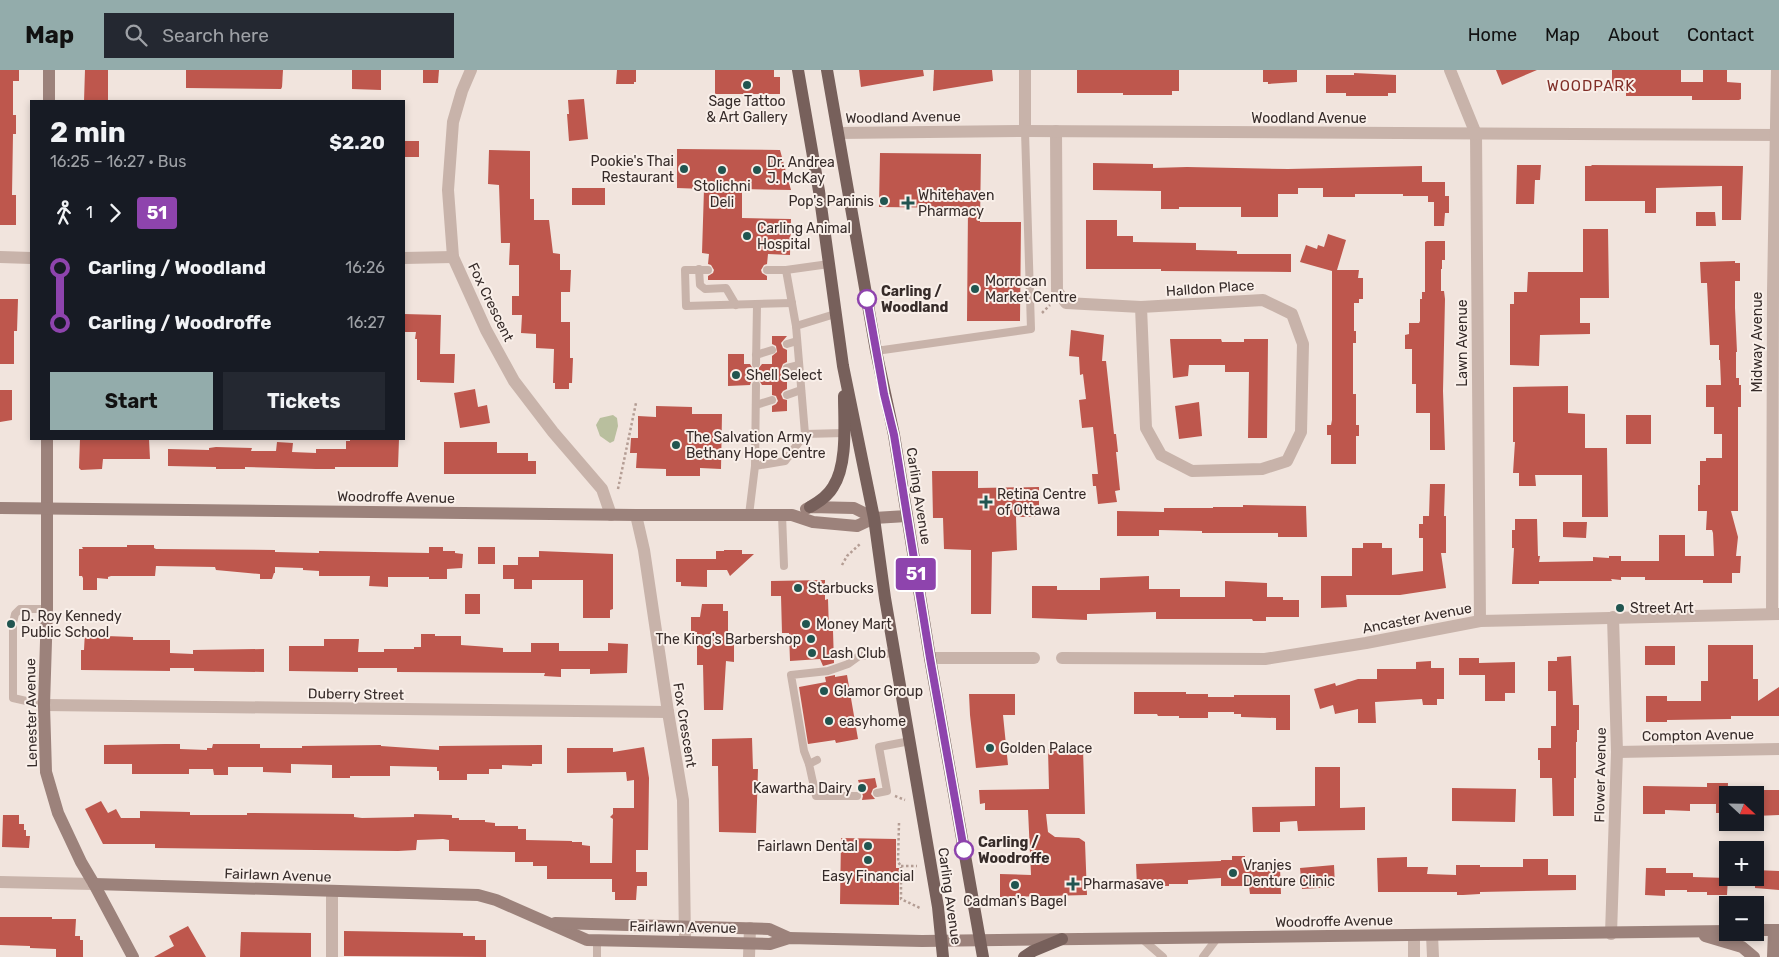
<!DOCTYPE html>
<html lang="en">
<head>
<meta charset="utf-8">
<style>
  body { margin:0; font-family:Rubik,sans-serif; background:#242831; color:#f1f3f6; height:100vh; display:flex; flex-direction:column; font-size:19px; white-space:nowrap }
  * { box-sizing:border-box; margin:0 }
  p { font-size:16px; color:#9ea1a6 }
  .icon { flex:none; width:28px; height:28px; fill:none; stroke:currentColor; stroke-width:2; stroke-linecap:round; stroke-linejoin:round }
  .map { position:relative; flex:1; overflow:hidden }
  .sheet { position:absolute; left:30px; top:30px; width:375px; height:340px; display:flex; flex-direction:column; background:#171b24; border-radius:0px; box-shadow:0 2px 8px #0003 }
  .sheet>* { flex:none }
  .badge { padding:0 10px; border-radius:4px; font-size:18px; line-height:32px }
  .needle { width:32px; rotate:112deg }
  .tools { position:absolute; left:1719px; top:716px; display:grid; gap:10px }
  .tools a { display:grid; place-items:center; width:45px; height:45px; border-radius:0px; background:#171b24; box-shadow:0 2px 8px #0003; font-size:25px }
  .map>.badge { position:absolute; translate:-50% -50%; box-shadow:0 0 0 2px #fff }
  .legs { display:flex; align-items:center; gap:8px; height:55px; padding:0 20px; font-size:16px }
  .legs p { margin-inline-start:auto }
  .headline { display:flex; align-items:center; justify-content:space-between; height:85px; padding:0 20px }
  h1 { font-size:28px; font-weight:700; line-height:38px }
  .button { display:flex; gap:10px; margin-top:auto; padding:10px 20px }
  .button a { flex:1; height:58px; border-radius:0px; background:#93acab; color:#111; font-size:20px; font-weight:700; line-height:58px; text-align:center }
  .button a+a { background:#242831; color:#f1f3f6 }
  ul { padding:0 20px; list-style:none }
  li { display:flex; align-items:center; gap:18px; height:55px; font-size:19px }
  li i { display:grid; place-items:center; width:8px; height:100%; margin:0 6px; background:currentColor }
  li i::after { content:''; width:12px; height:12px; margin:-6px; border:4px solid; border-radius:50%; background:#171b24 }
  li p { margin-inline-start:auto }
  li:first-child i { background:linear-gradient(#0000 50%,currentColor 0) }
  li:last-child i { background:linear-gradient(currentColor 50%,#0000 0) }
  header { display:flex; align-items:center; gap:30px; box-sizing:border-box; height:70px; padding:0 25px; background:#93acab; color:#111 }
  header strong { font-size:24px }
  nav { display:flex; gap:28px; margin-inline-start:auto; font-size:18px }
  .search { width:350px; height:45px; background:#242831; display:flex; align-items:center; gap:12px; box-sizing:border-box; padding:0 18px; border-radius:0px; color:#9ea1a6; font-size:19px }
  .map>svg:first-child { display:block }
  .green { fill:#b9bf9e }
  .building { fill:#be574d }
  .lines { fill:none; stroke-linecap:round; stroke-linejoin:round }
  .path { stroke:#b49d94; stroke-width:2.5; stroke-dasharray:2.5 2.5; stroke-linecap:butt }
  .lane { stroke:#c8b3aa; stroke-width:8 }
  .street { stroke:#c8b3aa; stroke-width:12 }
  .secondary { stroke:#9c827b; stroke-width:12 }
  .primary { stroke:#77605b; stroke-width:12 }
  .line-1-casing { stroke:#fff; stroke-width:11 }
  .line-1 { stroke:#8e44ad; stroke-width:8 }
  .poi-dot { fill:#215550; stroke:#f9efe9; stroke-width:2 }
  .stop-1-dot { fill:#fff; stroke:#8e44ad; stroke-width:2.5 }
  .labels { text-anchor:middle; stroke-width:4; stroke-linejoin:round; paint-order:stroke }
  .poi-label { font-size:14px; fill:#362b29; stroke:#f9efe9; text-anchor:start }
  .street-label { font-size:14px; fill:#362b29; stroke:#f9efe9 }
  .stop-label { font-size:14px; font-weight:bold; fill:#362b29; stroke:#f9efe9; text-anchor:start }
  .neighbourhood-label { font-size:15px; letter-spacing:1px; fill:#802e27; stroke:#f9efe9 }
</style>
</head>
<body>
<header>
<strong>Map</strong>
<div class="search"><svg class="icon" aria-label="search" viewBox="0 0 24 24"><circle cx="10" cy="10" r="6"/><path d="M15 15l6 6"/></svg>Search here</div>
<nav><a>Home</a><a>Map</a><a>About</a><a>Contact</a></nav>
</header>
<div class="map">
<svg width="1779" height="887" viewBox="0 0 1779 887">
  <rect width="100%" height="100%" fill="#f1e4dd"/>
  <path class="green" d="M613,345L617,348L618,356L614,371L610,373L600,366L596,355L600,348Z"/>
  <g class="building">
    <path d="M0,0H19V11H13V45H16V64H13L12,125H16V155H0Z"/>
    <path d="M85,0H108V31H84Z"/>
    <path d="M186,0H283L282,17L281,19L186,18Z"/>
    <path d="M352,0H381V20L352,19Z"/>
    <path d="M423,0H439L438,13H423Z"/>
    <path d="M617,0H636V12H634V14H616Z"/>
    <path d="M715,0H774V7H780V24H715Z"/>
    <path d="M859,0H923L924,6L861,17Z"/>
    <path d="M934,0H992L993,11L933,21Z"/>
    <path d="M1077,0H1179V21H1172V25H1123V23H1077Z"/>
    <path d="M1263,0H1297V12L1268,14V12H1263Z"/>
    <path d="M1496,0H1537L1502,15Z"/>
    <path d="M1612,0H1681V12H1703V0H1727V12L1741,13V29L1739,30H1692V26H1626V21H1612Z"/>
    <path d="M1354,3L1396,5V23H1388V26H1346V23H1326V5H1354Z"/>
    <path d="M584,29L588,69L569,71L567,44H569L568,30Z"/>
    <rect x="404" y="71" width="15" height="16"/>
    <path d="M677,79L780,80L791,120L742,119V148L791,149L790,185L768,184L767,194L764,195L761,200L762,203L767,206V210H708V206L713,203L714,200L711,195L708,194L709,184L702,183L704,119L677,118Z"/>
    <path d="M489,80L530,81V129H534V150H549L553,183L560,184V200H571L570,222H561V252H570V288H573L572,313H569V319H555V313H553L554,279L536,278V264L521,263L522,245H512V226H519V195H509L510,173H501L499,115L488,114Z"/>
    <path d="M880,83L981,84L980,152H1021L1020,251H967L968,138L879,137Z"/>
    <path d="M1093,93L1153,94V98L1187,97L1288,99L1422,96V112H1445V126H1449V143H1445L1444,156H1434V132H1428V126H1403V124H1355V127H1323V118H1298V124H1278V147H1241V137H1179V139H1161V121L1093,120Z"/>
    <path d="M1517,95H1541L1540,110H1535L1534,134H1516Z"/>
    <path d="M1591,95L1743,96L1741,150H1722V116L1656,118V143H1645V131H1585V96H1592Z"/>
    <rect x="572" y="118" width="33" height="17"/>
    <path d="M1696,142H1715L1716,156H1696Z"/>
    <path d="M1086,150H1117V166H1133V172L1196,173V180L1237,181V184H1291V202L1161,201V199H1086Z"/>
    <path d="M1583,159H1608L1609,228H1580V253H1590V264L1540,265L1539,296L1510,295V234H1514V222H1527L1528,202H1583Z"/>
    <path d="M1328,164L1346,170L1337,200H1359L1358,208H1363V229H1359V233H1354V261H1356V273H1353V324H1356V355H1359V366H1356V394H1331V365H1327V355H1331L1332,350V201L1300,192L1306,175L1317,179L1318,175L1324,177Z"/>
    <path d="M1427,171H1445V190H1442V199H1441V221H1444L1445,229L1443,321L1445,380H1430V343H1416V314H1412V279H1405V265L1409,264V253H1419L1420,251V229H1422V222H1425V172Z"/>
    <path d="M1735,191V193H1740V211H1735V238L1737,282H1736V308H1739V315H1741V337H1738V441H1731L1738,467L1736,486H1741L1740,503H1732V513H1703V510H1645V507H1621V510L1611,509L1612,511H1539V514H1512L1514,478H1512V460H1515V449H1537L1538,486H1540L1539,492L1593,491V487L1609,488V486H1621V491H1659V465H1685V486H1714L1713,463L1712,460H1706L1707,441H1698V415H1700V391H1706V388H1722V364H1714V337H1706V315H1721L1720,290H1719V275H1710L1707,213H1701L1700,192Z"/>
    <path d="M0,229H18L17,261H14V294H0Z"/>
    <path d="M404,244L441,245L440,284H455L454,313L420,312V310H417V269H415L416,262H404Z"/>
    <path d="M1071,260L1104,265L1102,291H1106L1114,364H1116L1118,382H1116L1120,420L1115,421L1117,432L1098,434L1096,416H1093L1092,404H1098L1093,357L1082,358L1079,330L1086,329L1083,304L1080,305L1079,287L1069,286Z"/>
    <path d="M772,266H787L781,273L783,278L787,280V292L783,294L781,299L783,302L787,304V319L783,321L781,324L783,329L787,330V341L772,342V336L776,334L778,331L776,326L772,325V315H762L759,310L756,309L751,312L750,315L728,316V284H744V294H750L753,299H758L762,294H772V286L777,282L776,276L772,274Z"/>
    <path d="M1170,269H1221L1222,272H1244V269H1268L1267,368H1248L1249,302H1225V295H1189L1188,306L1173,308Z"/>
    <path d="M1568,316V343L1585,344V378H1607L1608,447H1582V405H1535L1536,416H1519V403H1513L1515,372H1513V317Z"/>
    <path d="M475,319L478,337L487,335L490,353L460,358L454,323Z"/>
    <path d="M0,320H12V350L0,352Z"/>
    <path d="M1199,332L1202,366L1179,369L1175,336Z"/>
    <path d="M656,336L692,337V344H722L721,399L700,398V406H666V399L636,398L637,383H630L631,368H638V346L656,347Z"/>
    <rect x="1626" y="345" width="25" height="29"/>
    <path d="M80,369H149L150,389H103L102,399L81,400L79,398Z"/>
    <path d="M350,369H399L398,397H335V399H316L245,397V399H216V397L168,396V379L209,380V378L216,377L252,378L251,381H276L277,372L293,373L292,382L316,383V379H346V371H350Z"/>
    <path d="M444,372H497V383H528V391H536V404H444Z"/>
    <path d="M932,401H978V418L1039,417V447H1016L1017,480L992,482L991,544H971V480L944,479L943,448H933Z"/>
    <path d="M1430,414H1445L1444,446H1446V483H1441L1446,518L1400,525H1346L1347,537L1321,538V506H1352V478H1363V473H1382V478H1392V505L1423,501V468H1419V454H1423V446H1429Z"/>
    <path d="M1243,435L1306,436L1307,467H1278V463H1202V461L1159,460V466H1117V441L1164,442V438H1213V437H1243Z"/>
    <path d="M1563,452H1587L1586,468L1563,467Z"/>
    <path d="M127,475H154V478L156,479L275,480V482L319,483V481L429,483V477H443V481H455V483L463,484L462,498L447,499V509H429V507H388V517L369,516L370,506H319V501L303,500V498L275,497V503H274L272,509H260V504L216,500L215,497L156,496L155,506H111L108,507V509L97,508V520H83V508L82,506H79V479H83L82,477H127Z"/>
    <rect x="478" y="477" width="17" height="17"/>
    <path d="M724,480H742V484H754L730,506L727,500H707V517L681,516V512H676V489H716V481H724Z"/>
    <path d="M539,481L613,484V539L610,540V548H583V510H532V519H514V509H503V495H518V487H539Z"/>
    <path d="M1149,506V519H1180V527H1225V511L1267,513V527H1283V530H1299V547H1266V551H1253L1252,549H1156V542L1087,544V550L1032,548V516H1057V520H1100V508Z"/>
    <path d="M825,510V530L828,529L829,561H833L834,593L823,596L820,589L790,591L789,563H782L781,526H771V511Z"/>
    <rect x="465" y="524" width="15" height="20"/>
    <path d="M702,534H723V541H728V566H729V573H734V592L726,591L723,640H704L703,595H697V562H691V547H700Z"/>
    <path d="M85,561L104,562L106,566L133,567V570H170V583L193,584V580L264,579V602L194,601V598H170V601L81,600V580H84Z"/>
    <path d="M421,564H435V566H461V575L503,578V582H531V573H559V581H608V573L628,574L627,603L590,604V599H561V607L544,606L545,603L397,602V598H358V602L289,601V576H324V569H359L358,582H384V579H414V577H421Z"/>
    <path d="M1708,575H1753V609H1758V631L1779,617V646H1731V649L1667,650V652H1646V626H1667V631H1701V611H1708Z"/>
    <rect x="1645" y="576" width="30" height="19"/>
    <path d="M1571,586L1573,635H1579V660H1577V672H1576V708H1574V746H1553L1552,708H1540V690H1538V678H1551V656H1556V621H1548V591H1557V587Z"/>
    <path d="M1459,588H1479V593L1515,592V623H1505V631H1485V605H1459Z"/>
    <path d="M1431,591V598H1444V629H1437V635H1423L1422,629L1375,632L1376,653H1358V639L1335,644L1333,635L1320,639L1314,619L1335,613L1336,616L1358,609H1377V599H1416V592Z"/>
    <path d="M835,605V607L847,605L858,669L836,673L835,670L808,674L799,617L826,612L825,607Z"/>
    <path d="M1134,622H1186V624H1208V627H1234V625H1290V660H1276V648L1241,647V644H1234V642H1208V648H1179V646H1158L1157,644H1134Z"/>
    <path d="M969,624H1015V645H1003L1008,695L976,698L970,645Z"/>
    <path d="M752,668L753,699H758L756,763L719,762L718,696H712V669Z"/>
    <path d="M165,674H180V679L207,680V678H212L213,674H260V678H302V676L381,675V676L439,680V676L542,675V694H532V696L502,695V699H489V704H467V710H439V701H437V697L390,696V706H350V708H332V695L291,694V703L263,702V697H228V705H214L213,699H189V704H132V694H104V675Z"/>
    <path d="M644,677L649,708L648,780H636V802H647V816H637L636,830H615V822H612V809H547V796H533V792H515V782L449,781V770L443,769L417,770L416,780L398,781L155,778V774H103L85,739L101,731L108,743L116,739L121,748H140V741L190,742V745H247V743L354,744V747L362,748L414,747V744L452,745V748H459V750H485V752L495,753V756H518V759H526V770L572,771V772H582V775L590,776V793H612L613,749L610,747L613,744V738H634V710L627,711L626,702L567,703V678H613V682Z"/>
    <path d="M1048,679H1083L1085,744H1046L1048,762L1055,767L1079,768L1085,772L1087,825L1000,827V804L1031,805L1028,740H985V733L980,734L979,720L1049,719Z"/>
    <path d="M1315,697H1340V738L1365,737V760L1298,761L1297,751L1280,752V762H1253L1252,737L1315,736Z"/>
    <path d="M875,708L877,717L873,719L871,724L875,729L862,730L863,726L858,710Z"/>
    <path d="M1707,713H1728L1727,743H1716V734H1690V741L1665,740V744H1643V716L1707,717Z"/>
    <path d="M1452,718L1516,719L1515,752L1452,751Z"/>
    <path d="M1755,720H1779V745L1755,746Z"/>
    <path d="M3,745H19V754H24V760H26V766H30L29,778L2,777Z"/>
    <path d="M841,768L896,769V798H899V835L840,834Z"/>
    <path d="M1232,786H1245V797H1280L1281,824H1250L1249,816H1221V808L1188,810V814H1169V816H1158V818L1137,816L1136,794L1221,791V790H1232Z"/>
    <path d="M1407,787V797H1428L1427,804L1456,805V795H1480V797H1523V789H1548V805H1576V820L1480,822V824L1463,825H1457V822H1378L1377,788Z"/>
    <path d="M1334,795L1335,817L1302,819L1300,798Z"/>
    <path d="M1646,798H1666V803H1693V807L1728,808L1727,825H1707V822H1687V820H1665V826L1645,825Z"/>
    <path d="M1755,800L1779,801V820L1755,818Z"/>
    <path d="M0,847H52V849H76L75,866H80V870H83V887H56V879L30,878V876L0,875Z"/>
    <path d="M188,856L206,887H154L174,876L169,866Z"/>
    <path d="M344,861L463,863V866H475V870H486V887L344,886Z"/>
    <path d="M241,862L311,863V887H240Z"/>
  </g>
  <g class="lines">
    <g class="path">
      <path d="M1042,243L1050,235"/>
      <path d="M618,419L636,333"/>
      <path d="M842,495L847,486L860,474"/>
      <path d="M895,726L905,730"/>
      <path d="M899,753L898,792L901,796V829L920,838"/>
      <path d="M901,796H917"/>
    </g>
    <g class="lane">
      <path d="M699,199L700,215L705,219L726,218L736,235"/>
      <path d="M708,200H685L686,236L792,233"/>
      <path d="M767,200H786"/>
      <path d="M835,244L796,256L805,364L844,363"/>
      <path d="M796,256L786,200L829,194"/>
      <path d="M787,274L797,271"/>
      <path d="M876,281L1031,259L1025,61"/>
      <path d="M756,285L772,280"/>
      <path d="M756,294L757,235"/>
      <path d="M787,298L799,295"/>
      <path d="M787,325L801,320"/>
      <path d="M756,335L772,330"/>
      <path d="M755,396L756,315"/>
      <path d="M749,445L755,396L785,391L805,364"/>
      <path d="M782,445L784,496"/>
      <path d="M44,635L13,628V553L15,544L20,539H47"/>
      <path d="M817,690L809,694L816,726H857"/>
      <path d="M809,694L804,681L791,605L828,601L848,594L859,586L895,583"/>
      <path d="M877,723L887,721L879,677L910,671"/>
      <path d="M1141,868L1163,887"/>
      <path d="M597,887V871"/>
      <path d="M1203,887L1218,867"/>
    </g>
    <g class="street">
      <path d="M471,0L462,21L453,52L448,120L453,187L486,260L514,311L553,362L602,419L611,445"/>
      <path d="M1025,0V61"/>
      <path d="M1450,0L1476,64L1480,551"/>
      <path d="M1056,61L1057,221L1066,233L1141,237L1263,230L1292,244L1303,274L1301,362L1287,391L1262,399L1192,401L1161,385L1146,358L1141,237"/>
      <path d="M838,63L1025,61L1779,65"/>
      <path d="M0,187L31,188"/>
      <path d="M404,188L453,187"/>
      <path d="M636,445L644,480L668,642L683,730L685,871"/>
      <path d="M1772,544L1773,222L1777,0"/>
      <path d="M930,588H1034"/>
      <path d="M1062,588L1265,589L1366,573L1480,551L1779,544"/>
      <path d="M44,635L668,642"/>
      <path d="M1617,682L1779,679"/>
      <path d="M0,812L94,814"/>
      <path d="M332,822V887"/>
      <path d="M1611,864L1617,682L1613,547"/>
      <path d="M1414,865V887"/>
      <path d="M1432,865L1433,887"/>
      <path d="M749,887L750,858"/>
    </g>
    <g class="secondary">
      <path d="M49,0V31"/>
      <path d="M47,369V539L44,635L46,702L58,743L81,792L94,814L133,887"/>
      <path d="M0,438L636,445H792L813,452L857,456L874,448L907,446"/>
      <path d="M806,439L810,437L854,438L874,448"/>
      <path d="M94,814L478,825L496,830L587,870L770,874L789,868L922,871L1728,861"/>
      <path d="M555,853L769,859L789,868"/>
      <path d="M1755,860H1779"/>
      <path d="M1705,866L1742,877L1754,887"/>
      <path d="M1773,887L1774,860"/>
    </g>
    <g class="primary">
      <path d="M798,0L819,121L843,296L874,448L885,528L938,837L943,887"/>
      <path d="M827,0L876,281L894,365L930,588L983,887"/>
      <path d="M810,437C819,432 828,426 833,417C848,394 844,352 844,326"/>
      <path d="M1024,887L1033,881L1062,869"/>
    </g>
  </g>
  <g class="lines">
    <defs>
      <path id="line-1" d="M867,229L884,324L894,365L930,588L964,780"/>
    </defs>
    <use href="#line-1" class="line-1-casing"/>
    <use href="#line-1" class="line-1"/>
  </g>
  <g class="poi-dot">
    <circle cx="747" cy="15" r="5"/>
    <circle cx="684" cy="99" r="5"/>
    <circle cx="722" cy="100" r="5"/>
    <circle cx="757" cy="100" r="5"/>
    <circle cx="884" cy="131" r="5"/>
    <path d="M905.5 125.5h5v5h5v5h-5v5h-5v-5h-5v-5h5z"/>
    <circle cx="747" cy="166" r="5"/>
    <circle cx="975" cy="219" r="5"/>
    <circle cx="736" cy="305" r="5"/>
    <circle cx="676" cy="375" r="5"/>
    <path d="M983.5 424.5h5v5h5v5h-5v5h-5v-5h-5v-5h5z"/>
    <circle cx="798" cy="518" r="5"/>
    <circle cx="1620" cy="538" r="5"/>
    <circle cx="11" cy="554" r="5"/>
    <circle cx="806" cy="554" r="5"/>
    <circle cx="811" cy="569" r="5"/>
    <circle cx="812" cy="583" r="5"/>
    <circle cx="824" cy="621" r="5"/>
    <circle cx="829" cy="651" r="5"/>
    <circle cx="990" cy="678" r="5"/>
    <circle cx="862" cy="718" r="5"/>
    <circle cx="868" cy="776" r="5"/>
    <circle cx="868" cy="790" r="5"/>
    <circle cx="1233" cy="803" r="5"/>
    <path d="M1070.5 806.5h5v5h5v5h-5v5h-5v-5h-5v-5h5z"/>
    <circle cx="1015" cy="815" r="5"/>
  </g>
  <g class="stop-1-dot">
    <circle cx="867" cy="229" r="9"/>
    <circle cx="964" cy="780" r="9"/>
  </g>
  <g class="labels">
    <g class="poi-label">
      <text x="747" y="36" text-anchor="middle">Sage Tattoo<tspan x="747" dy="16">&amp; Art Gallery</tspan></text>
      <text x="674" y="96" text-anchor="end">Pookie's Thai<tspan x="674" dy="16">Restaurant</tspan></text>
      <text x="767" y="97">Dr. Andrea<tspan x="767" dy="16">J. McKay</tspan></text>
      <text x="722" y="121" text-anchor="middle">Stolichni<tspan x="722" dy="16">Deli</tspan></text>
      <text x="918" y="130">Whitehaven<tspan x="918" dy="16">Pharmacy</tspan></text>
      <text x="874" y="136" text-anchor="end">Pop's Paninis</text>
      <text x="757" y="163">Carling Animal<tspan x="757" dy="16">Hospital</tspan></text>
      <text x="985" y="216">Morrocan<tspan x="985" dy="16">Market Centre</tspan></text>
      <text x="746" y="310">Shell Select</text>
      <text x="686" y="372">The Salvation Army<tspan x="686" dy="16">Bethany Hope Centre</tspan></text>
      <text x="997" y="429">Retina Centre<tspan x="997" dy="16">of Ottawa</tspan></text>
      <text x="808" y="523">Starbucks</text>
      <text x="1630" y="543">Street Art</text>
      <text x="21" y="551">D. Roy Kennedy<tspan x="21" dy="16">Public School</tspan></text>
      <text x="816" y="559">Money Mart</text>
      <text x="801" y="574" text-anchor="end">The King's Barbershop</text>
      <text x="822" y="588">Lash Club</text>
      <text x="834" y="626">Glamor Group</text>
      <text x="839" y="656">easyhome</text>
      <text x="1000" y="683">Golden Palace</text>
      <text x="852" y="723" text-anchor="end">Kawartha Dairy</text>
      <text x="858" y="781" text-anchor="end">Fairlawn Dental</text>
      <text x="1243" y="800">Vranjes<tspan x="1243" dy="16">Denture Clinic</tspan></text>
      <text x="868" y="811" text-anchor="middle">Easy Financial</text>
      <text x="1083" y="819">Pharmasave</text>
      <text x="1015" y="836" text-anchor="middle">Cadman's Bagel</text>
    </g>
    <g class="street-label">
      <text transform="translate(903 47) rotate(-1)" y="5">Woodland Avenue</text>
      <text x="1309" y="53">Woodland Avenue</text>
      <text transform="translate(1210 218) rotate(-4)" y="5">Halldon Place</text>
      <text transform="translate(491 232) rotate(64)" y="5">Fox Crescent</text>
      <text transform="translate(1757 272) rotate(-90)" y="5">Midway Avenue</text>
      <text transform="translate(1462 273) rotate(-90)" y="5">Lawn Avenue</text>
      <text transform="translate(919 426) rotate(81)" y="5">Carling Avenue</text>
      <text transform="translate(396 427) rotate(1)" y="5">Woodroffe Avenue</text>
      <text transform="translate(1417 548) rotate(-11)" y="5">Ancaster Avenue</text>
      <text transform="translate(356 624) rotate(1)" y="5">Duberry Street</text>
      <text transform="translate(31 643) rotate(-91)" y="5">Lenester Avenue</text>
      <text transform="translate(685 655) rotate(81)" y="5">Fox Crescent</text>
      <text transform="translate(1698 665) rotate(-1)" y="5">Compton Avenue</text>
      <text transform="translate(1600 705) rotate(-89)" y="5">Flower Avenue</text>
      <text transform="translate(278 805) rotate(2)" y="5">Fairlawn Avenue</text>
      <text transform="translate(950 826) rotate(82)" y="5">Carling Avenue</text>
      <text transform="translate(1334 851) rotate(-1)" y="5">Woodroffe Avenue</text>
      <text transform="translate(683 857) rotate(1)" y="5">Fairlawn Avenue</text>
    </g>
    <g class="stop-label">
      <text x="881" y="226">Carling /<tspan x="881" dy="16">Woodland</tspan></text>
      <text x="978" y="777">Carling /<tspan x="978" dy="16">Woodroffe</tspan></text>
    </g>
    <g class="neighbourhood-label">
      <text x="1591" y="21">WOODPARK</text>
    </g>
  </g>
</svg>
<div class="tools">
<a><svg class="needle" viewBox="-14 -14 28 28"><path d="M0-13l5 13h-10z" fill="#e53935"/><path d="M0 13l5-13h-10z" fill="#9ea1a6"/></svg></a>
<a>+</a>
<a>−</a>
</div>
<b class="badge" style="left:916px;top:504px;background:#8e44ad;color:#fff">51</b>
<section class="sheet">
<div class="headline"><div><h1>2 min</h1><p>16:25 – 16:27 · Bus</p></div><b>$2.20</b></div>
<div class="legs"><svg class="icon" aria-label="walk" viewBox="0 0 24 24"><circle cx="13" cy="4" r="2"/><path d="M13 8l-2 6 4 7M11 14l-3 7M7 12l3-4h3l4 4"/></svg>1<svg class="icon" aria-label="forward" viewBox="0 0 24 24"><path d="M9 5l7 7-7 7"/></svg><b class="badge" style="background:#8e44ad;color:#fff">51</b></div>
<ul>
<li><i style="color:#8e44ad"></i><b>Carling / Woodland</b><p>16:26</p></li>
<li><i style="color:#8e44ad"></i><b>Carling / Woodroffe</b><p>16:27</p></li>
</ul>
<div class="button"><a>Start</a><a>Tickets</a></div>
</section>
</div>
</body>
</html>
